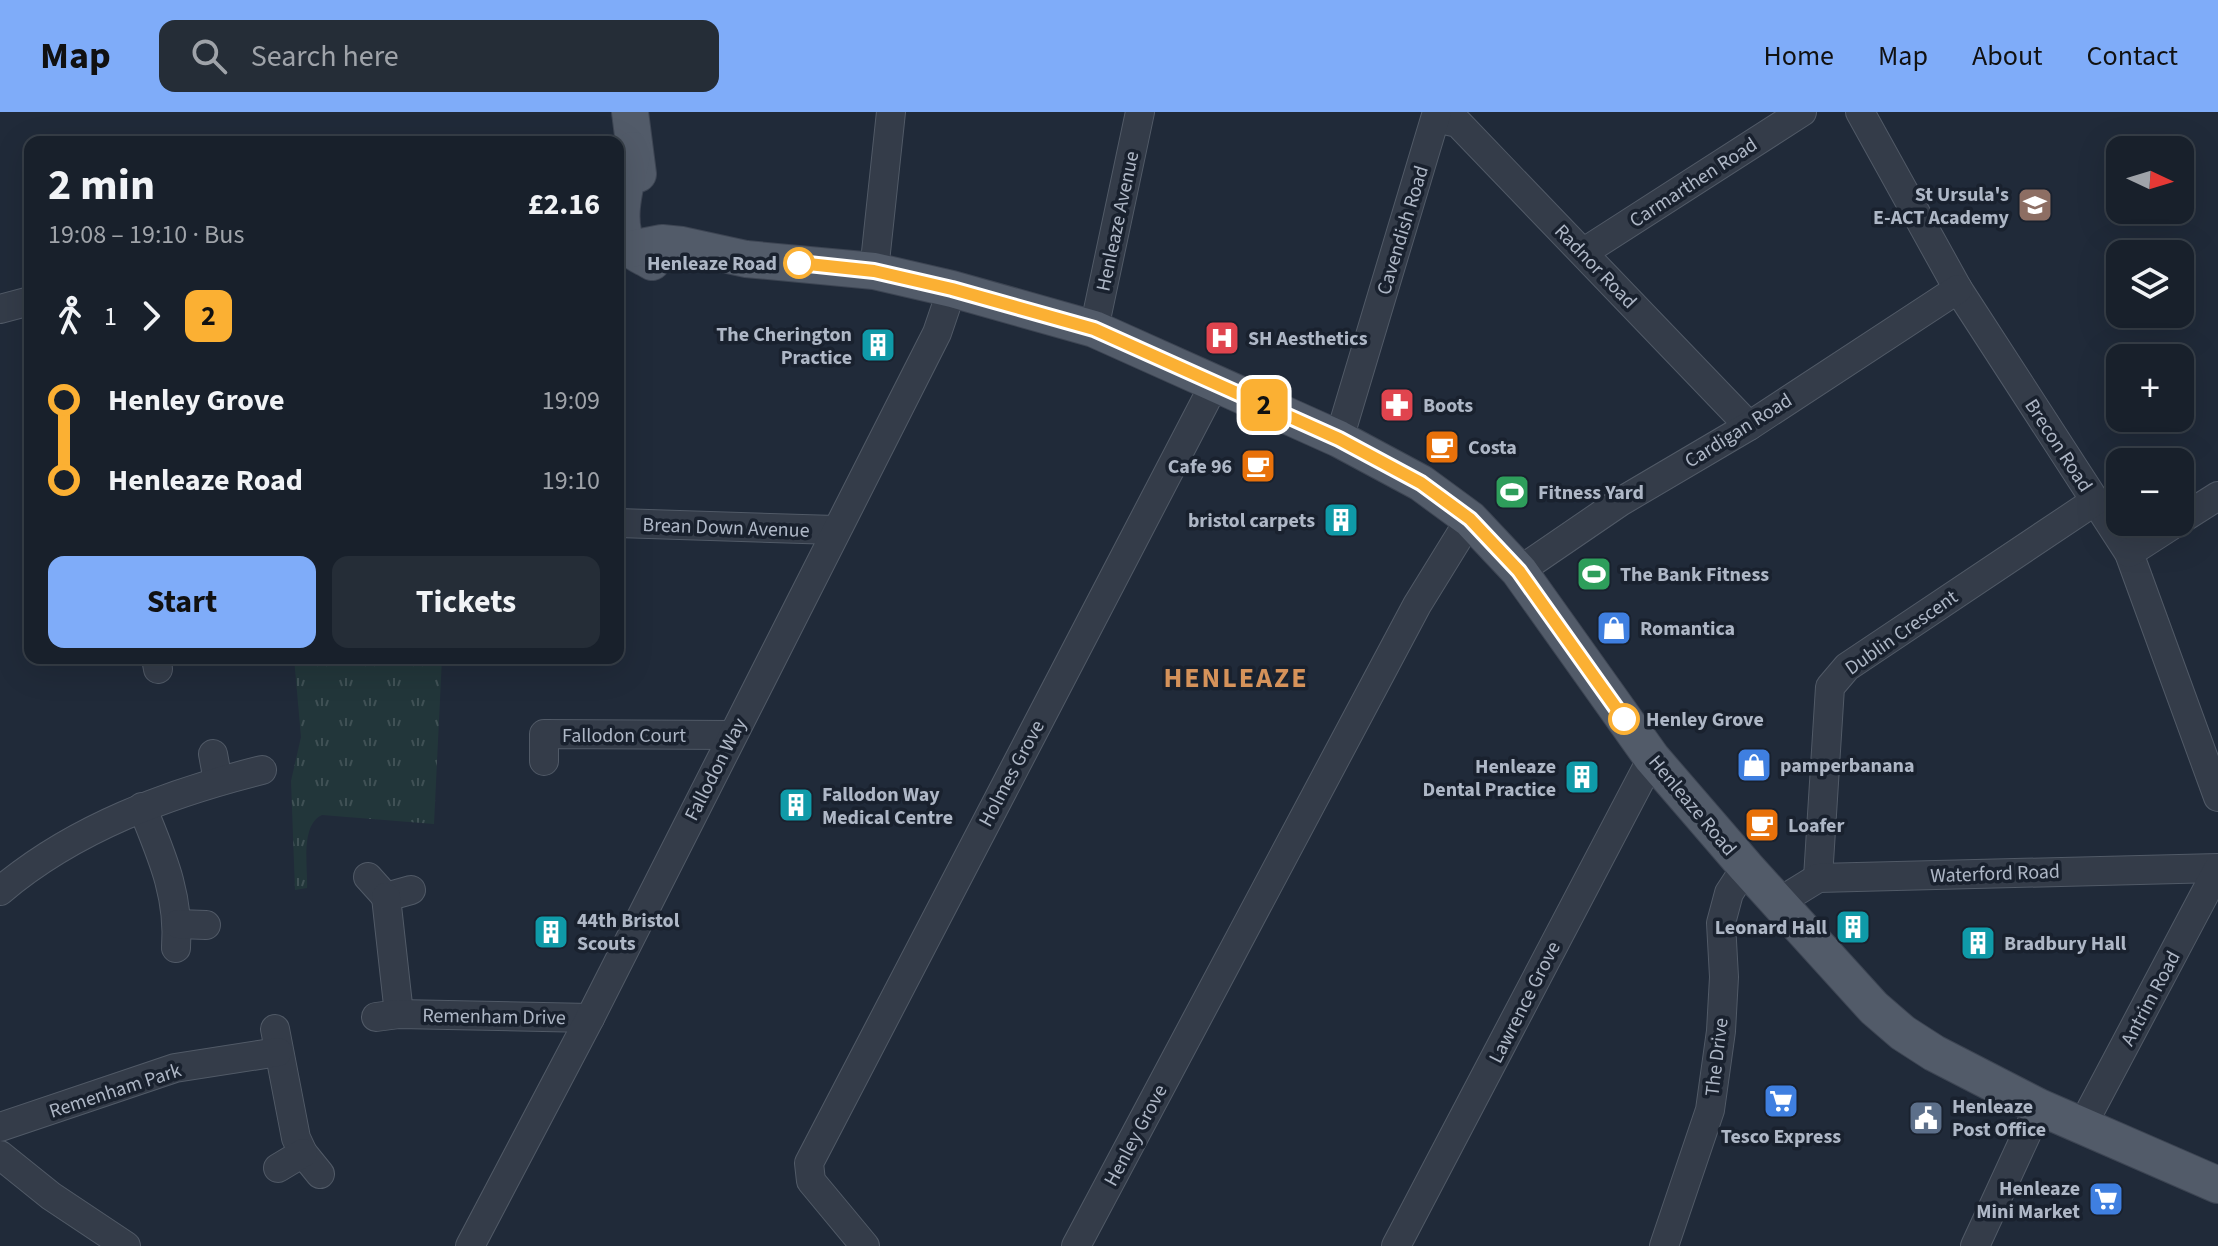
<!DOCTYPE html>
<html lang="en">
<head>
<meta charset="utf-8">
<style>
  body { margin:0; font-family:"Source Sans 3",sans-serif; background:#252d37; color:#f1f3f6; height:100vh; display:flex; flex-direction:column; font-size:30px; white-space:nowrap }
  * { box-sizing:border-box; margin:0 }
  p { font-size:26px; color:#9fa3a9 }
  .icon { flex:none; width:44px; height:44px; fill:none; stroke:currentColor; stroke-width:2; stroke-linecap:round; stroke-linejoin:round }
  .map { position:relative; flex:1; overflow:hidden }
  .side { position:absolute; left:24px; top:24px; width:600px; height:528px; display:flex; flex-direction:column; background:#18202b; border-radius:16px; box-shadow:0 8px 32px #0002,0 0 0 2px #363e47 }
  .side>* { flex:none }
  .badge { padding:0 16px; border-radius:12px; font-size:28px; line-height:52px }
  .needle { width:52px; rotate:94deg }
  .controls { position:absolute; left:2106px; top:24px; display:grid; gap:16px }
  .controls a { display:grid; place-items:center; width:88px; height:88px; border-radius:16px; background:#18202b; box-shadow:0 8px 32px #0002,0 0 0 2px #363e47; font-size:40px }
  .map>.badge { position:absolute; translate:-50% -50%; box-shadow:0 0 0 4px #fff }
  .legs { display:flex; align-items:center; gap:12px; height:88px; padding:0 24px; font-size:26px }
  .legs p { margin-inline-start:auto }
  .summary { display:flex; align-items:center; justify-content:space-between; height:136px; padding:0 24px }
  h1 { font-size:44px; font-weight:700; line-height:60px }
  .action { display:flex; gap:16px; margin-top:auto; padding:16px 24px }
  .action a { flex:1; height:92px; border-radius:16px; background:#7facf9; color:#111; font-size:32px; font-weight:700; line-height:92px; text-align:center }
  .action a+a { background:#252d37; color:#f1f3f6 }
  ul { padding:0 24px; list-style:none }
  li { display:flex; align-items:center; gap:28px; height:80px; font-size:30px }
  li i { display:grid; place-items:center; width:12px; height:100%; margin:0 10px; background:currentColor }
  li i::after { content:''; width:20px; height:20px; margin:-10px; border:6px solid; border-radius:50%; background:#18202b }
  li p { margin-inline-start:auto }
  li:first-child i { background:linear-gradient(#0000 50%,currentColor 0) }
  li:last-child i { background:linear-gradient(currentColor 50%,#0000 0) }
  header { display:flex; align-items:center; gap:48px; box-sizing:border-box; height:112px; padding:0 40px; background:#7facf9; color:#111 }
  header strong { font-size:38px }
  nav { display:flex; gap:44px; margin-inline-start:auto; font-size:28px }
  .search { width:560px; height:72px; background:#252d37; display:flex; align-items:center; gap:20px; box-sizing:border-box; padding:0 28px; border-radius:16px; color:#9fa3a9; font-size:30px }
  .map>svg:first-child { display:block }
  .grass { fill:url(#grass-tufts) }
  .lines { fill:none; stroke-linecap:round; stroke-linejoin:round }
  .minor-casing { stroke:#515a67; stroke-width:30 }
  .major-casing { stroke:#3d4553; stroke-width:38 }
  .minor { stroke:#343c49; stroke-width:28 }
  .major { stroke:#525b69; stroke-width:36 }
  .line-1-casing { stroke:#fff; stroke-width:18 }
  .line-1 { stroke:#fbb033; stroke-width:12 }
  .stop-1-dot { fill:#fff; stroke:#fbb033; stroke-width:4 }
  .labels { text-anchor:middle; stroke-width:7; stroke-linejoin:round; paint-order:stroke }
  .street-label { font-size:20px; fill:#aeb7c6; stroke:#19212e }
  .poi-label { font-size:20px; font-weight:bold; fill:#aeb7c6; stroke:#19212e; text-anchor:start }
  .stop-label { font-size:20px; font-weight:bold; fill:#aeb7c6; stroke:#19212e; text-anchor:end }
  .district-label { font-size:28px; font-weight:bold; letter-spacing:2px; fill:#d5925a; stroke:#19212e }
</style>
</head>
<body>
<header>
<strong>Map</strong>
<div class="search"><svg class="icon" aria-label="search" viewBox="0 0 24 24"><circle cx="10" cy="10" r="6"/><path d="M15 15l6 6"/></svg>Search here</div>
<nav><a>Home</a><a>Map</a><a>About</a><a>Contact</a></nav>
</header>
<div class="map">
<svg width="2218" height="1134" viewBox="0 0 2218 1134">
  <defs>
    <pattern id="grass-tufts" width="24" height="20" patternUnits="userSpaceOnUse" patternTransform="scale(2)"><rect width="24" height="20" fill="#22363a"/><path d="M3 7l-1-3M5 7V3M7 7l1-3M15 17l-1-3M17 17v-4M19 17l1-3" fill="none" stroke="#405155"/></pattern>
  </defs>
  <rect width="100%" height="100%" fill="#202a39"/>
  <path class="grass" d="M294,546H442L434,712L322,703C300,713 308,755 307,776L295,778L291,669L301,625Z"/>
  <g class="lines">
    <defs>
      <g id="minor">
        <path d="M1860,0L1958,177L2129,441L2218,685"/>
        <path d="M1436,6L1458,11L1749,314"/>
        <path d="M1584,140L1802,0"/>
        <path d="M874,159L891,0"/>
        <path d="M0,197L30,189"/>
        <path d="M1094,217L1140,0"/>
        <path d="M1339,327L1437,0"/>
        <path d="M2180,408L2218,384"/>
        <path d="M618,411L835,418"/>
        <path d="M2129,441L2177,410"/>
        <path d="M1519,459L1620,390L1749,314L1958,177"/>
        <path d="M156,546L158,557"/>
        <path d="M213,642L218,669"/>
        <path d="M544,649V622L732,623"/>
        <path d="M142,695C161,742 180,783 176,836"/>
        <path d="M368,765L386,785L411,778"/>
        <path d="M1818,766L1830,575L1847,555L2095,389"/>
        <path d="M0,779C74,716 170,681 262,658"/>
        <path d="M386,785L399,902"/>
        <path d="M1779,790L1818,766L2218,756"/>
        <path d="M178,812L206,813"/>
        <path d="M376,905L399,902L590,906"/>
        <path d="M275,917L296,1026L303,1041L320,1062"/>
        <path d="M2082,1014L2218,757"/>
        <path d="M0,1015L175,956L278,940"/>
        <path d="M0,1043L51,1084L126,1134"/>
        <path d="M278,1056L303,1041"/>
        <path d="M470,1134L590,906L937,221L952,177"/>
        <path d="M865,1134L811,1069L809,1051L1215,271"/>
        <path d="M1076,1134L1417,493L1470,407"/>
        <path d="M1396,1134L1652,646"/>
        <path d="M1664,1134L1710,998L1721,919L1724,865L1721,811L1729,781L1746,755"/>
        <path d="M1975,1134L2039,995"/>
      </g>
      <g id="major">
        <path d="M630,0L638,62"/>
        <path d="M633,38C628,66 611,112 631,137C635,142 646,146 652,150"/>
        <path d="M631,137L662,131L682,133L746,147L874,159L952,177L1094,217L1339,327L1421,371L1470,407L1519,459L1652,646L1746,755L1874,896L1903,921L1934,941L2039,995L2218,1073"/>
      </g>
    </defs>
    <use href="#minor" class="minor-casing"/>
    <use href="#major" class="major-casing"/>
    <use href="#minor" class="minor"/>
    <use href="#major" class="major"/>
  </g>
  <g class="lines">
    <defs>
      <path id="line-1" d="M799,151L874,159L952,177L1094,217L1339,327L1421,371L1470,407L1519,459L1624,607"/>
    </defs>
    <use href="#line-1" class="line-1-casing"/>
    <use href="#line-1" class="line-1"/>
  </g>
  <defs>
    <symbol id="school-square" viewBox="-11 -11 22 22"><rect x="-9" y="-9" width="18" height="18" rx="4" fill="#8d6e63" stroke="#19212e"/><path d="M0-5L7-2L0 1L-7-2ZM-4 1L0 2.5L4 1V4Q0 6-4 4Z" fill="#fff"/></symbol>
    <symbol id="hospital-square" viewBox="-11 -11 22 22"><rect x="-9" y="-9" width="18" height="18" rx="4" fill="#e0444e" stroke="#19212e"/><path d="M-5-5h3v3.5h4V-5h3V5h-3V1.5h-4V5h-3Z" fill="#fff"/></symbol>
    <symbol id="building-square" viewBox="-11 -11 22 22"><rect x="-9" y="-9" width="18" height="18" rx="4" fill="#0f9aa8" stroke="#19212e"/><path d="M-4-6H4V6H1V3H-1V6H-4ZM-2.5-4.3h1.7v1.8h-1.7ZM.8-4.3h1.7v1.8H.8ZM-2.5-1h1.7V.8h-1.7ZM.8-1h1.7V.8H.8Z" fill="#fff"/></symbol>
    <symbol id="pharmacy-square" viewBox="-11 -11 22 22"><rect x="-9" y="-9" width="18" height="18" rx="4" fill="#e0444e" stroke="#19212e"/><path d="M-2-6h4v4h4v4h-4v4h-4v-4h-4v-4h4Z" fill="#fff"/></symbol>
    <symbol id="cafe-square" viewBox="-11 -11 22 22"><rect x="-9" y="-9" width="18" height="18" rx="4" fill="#e8710a" stroke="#19212e"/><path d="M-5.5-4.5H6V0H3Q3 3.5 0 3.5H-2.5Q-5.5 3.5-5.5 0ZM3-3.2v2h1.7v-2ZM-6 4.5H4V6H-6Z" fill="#fff"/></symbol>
    <symbol id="stadium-square" viewBox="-11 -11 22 22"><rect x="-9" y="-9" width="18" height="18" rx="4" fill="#2e9e5b" stroke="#19212e"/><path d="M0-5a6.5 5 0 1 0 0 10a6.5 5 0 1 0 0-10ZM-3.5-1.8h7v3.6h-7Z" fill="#fff"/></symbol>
    <symbol id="shop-square" viewBox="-11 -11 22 22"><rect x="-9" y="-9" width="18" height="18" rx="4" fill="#3f7fe0" stroke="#19212e"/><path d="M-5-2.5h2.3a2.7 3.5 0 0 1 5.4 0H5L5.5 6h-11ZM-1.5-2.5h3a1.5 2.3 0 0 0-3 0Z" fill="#fff"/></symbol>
    <symbol id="supermarket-square" viewBox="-11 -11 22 22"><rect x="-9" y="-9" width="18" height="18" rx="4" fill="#3f7fe0" stroke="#19212e"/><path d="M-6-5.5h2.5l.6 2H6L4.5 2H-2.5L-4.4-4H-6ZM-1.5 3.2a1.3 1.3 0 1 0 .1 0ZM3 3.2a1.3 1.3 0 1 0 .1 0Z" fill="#fff"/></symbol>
    <symbol id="civic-square" viewBox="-11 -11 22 22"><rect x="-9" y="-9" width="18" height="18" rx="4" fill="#5c6f8a" stroke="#19212e"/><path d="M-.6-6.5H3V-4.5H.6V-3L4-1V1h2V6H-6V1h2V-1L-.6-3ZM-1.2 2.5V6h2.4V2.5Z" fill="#fff"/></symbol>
  </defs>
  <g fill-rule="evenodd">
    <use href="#school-square" x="2015" y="73" width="40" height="40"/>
    <use href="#hospital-square" x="1202" y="206" width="40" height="40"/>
    <use href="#building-square" x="858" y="213" width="40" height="40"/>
    <use href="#pharmacy-square" x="1377" y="273" width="40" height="40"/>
    <use href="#cafe-square" x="1422" y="315" width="40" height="40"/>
    <use href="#cafe-square" x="1238" y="334" width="40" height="40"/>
    <use href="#stadium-square" x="1492" y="360" width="40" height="40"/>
    <use href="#building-square" x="1321" y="388" width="40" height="40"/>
    <use href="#stadium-square" x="1574" y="442" width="40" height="40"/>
    <use href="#shop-square" x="1594" y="496" width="40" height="40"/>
    <use href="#shop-square" x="1734" y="633" width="40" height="40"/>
    <use href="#building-square" x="1562" y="645" width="40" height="40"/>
    <use href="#building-square" x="776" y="673" width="40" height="40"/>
    <use href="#cafe-square" x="1742" y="693" width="40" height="40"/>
    <use href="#building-square" x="1833" y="795" width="40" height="40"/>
    <use href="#building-square" x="531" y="800" width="40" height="40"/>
    <use href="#building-square" x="1958" y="811" width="40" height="40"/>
    <use href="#supermarket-square" x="1761" y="969" width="40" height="40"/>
    <use href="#civic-square" x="1906" y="986" width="40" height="40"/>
    <use href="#supermarket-square" x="2086" y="1067" width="40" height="40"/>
  </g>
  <g class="stop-1-dot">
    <circle cx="799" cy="151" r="14"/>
    <circle cx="1624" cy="607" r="14"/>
  </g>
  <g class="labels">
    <g class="street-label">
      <text transform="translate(1693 70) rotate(-33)" y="7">Carmarthen Road</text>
      <text transform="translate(1117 109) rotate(-78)" y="7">Henleaze Avenue</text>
      <text transform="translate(1402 118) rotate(-73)" y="7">Cavendish Road</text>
      <text transform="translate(1596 154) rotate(46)" y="7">Radnor Road</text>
      <text transform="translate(1738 318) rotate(-32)" y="7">Cardigan Road</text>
      <text transform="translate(2059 333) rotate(57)" y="7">Brecon Road</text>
      <text transform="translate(726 415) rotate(2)" y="7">Brean Down Avenue</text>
      <text transform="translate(1901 520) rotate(-35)" y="7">Dublin Crescent</text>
      <text x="624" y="630">Fallodon Court</text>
      <text transform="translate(715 657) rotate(-63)" y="7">Fallodon Way</text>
      <text transform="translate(1011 661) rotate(-62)" y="7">Holmes Grove</text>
      <text transform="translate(1693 693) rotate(50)" y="7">Henleaze Road</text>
      <text transform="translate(1995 761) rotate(-2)" y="7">Waterford Road</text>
      <text transform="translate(2150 886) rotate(-62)" y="7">Antrim Road</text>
      <text transform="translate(1524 890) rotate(-63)" y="7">Lawrence Grove</text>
      <text transform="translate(494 904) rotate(1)" y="7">Remenham Drive</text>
      <text transform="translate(1716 945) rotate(-83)" y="7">The Drive</text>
      <text transform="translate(115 978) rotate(-18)" y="7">Remenham Park</text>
      <text transform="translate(1135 1023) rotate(-62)" y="7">Henley Grove</text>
    </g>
    <g class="poi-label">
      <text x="2009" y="89" text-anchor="end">St Ursula's<tspan x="2009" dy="23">E-ACT Academy</tspan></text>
      <text x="852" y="229" text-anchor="end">The Cherington<tspan x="852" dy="23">Practice</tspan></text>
      <text x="1248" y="233">SH Aesthetics</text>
      <text x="1423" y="300">Boots</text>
      <text x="1468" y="342">Costa</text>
      <text x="1232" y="361" text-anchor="end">Cafe 96</text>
      <text x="1538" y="387">Fitness Yard</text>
      <text x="1315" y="415" text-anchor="end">bristol carpets</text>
      <text x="1620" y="469">The Bank Fitness</text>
      <text x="1640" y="523">Romantica</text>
      <text x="1780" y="660">pamperbanana</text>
      <text x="1556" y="661" text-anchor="end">Henleaze<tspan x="1556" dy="23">Dental Practice</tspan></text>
      <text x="822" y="689">Fallodon Way<tspan x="822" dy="23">Medical Centre</tspan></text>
      <text x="1788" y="720">Loafer</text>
      <text x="577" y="815">44th Bristol<tspan x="577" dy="23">Scouts</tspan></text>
      <text x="1827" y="822" text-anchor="end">Leonard Hall</text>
      <text x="2004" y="838">Bradbury Hall</text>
      <text x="1952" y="1001">Henleaze<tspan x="1952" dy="23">Post Office</tspan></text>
      <text x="1781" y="1031" text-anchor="middle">Tesco Express</text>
      <text x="2080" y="1083" text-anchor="end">Henleaze<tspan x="2080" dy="23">Mini Market</tspan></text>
    </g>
    <g class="stop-label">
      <text x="777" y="158">Henleaze Road</text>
      <text x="1646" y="614" text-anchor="start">Henley Grove</text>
    </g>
    <g class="district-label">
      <text x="1236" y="575">HENLEAZE</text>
    </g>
  </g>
</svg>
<div class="controls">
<a><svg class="needle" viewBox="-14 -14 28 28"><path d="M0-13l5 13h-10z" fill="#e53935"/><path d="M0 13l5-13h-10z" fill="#9fa3a9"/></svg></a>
<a><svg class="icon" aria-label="layers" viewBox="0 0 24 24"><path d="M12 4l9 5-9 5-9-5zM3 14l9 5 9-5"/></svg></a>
<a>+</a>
<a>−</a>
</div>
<b class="badge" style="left:1264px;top:293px;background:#fbb033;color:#111">2</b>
<section class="side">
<div class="summary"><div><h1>2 min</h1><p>19:08 – 19:10 · Bus</p></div><b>£2.16</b></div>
<div class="legs"><svg class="icon" aria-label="walk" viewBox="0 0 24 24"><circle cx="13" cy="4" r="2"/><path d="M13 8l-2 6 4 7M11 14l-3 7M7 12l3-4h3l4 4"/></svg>1<svg class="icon" aria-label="forward" viewBox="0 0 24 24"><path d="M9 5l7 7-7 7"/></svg><b class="badge" style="background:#fbb033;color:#111">2</b></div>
<ul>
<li><i style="color:#fbb033"></i><b>Henley Grove</b><p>19:09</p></li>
<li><i style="color:#fbb033"></i><b>Henleaze Road</b><p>19:10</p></li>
</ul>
<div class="action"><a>Start</a><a>Tickets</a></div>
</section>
</div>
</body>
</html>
